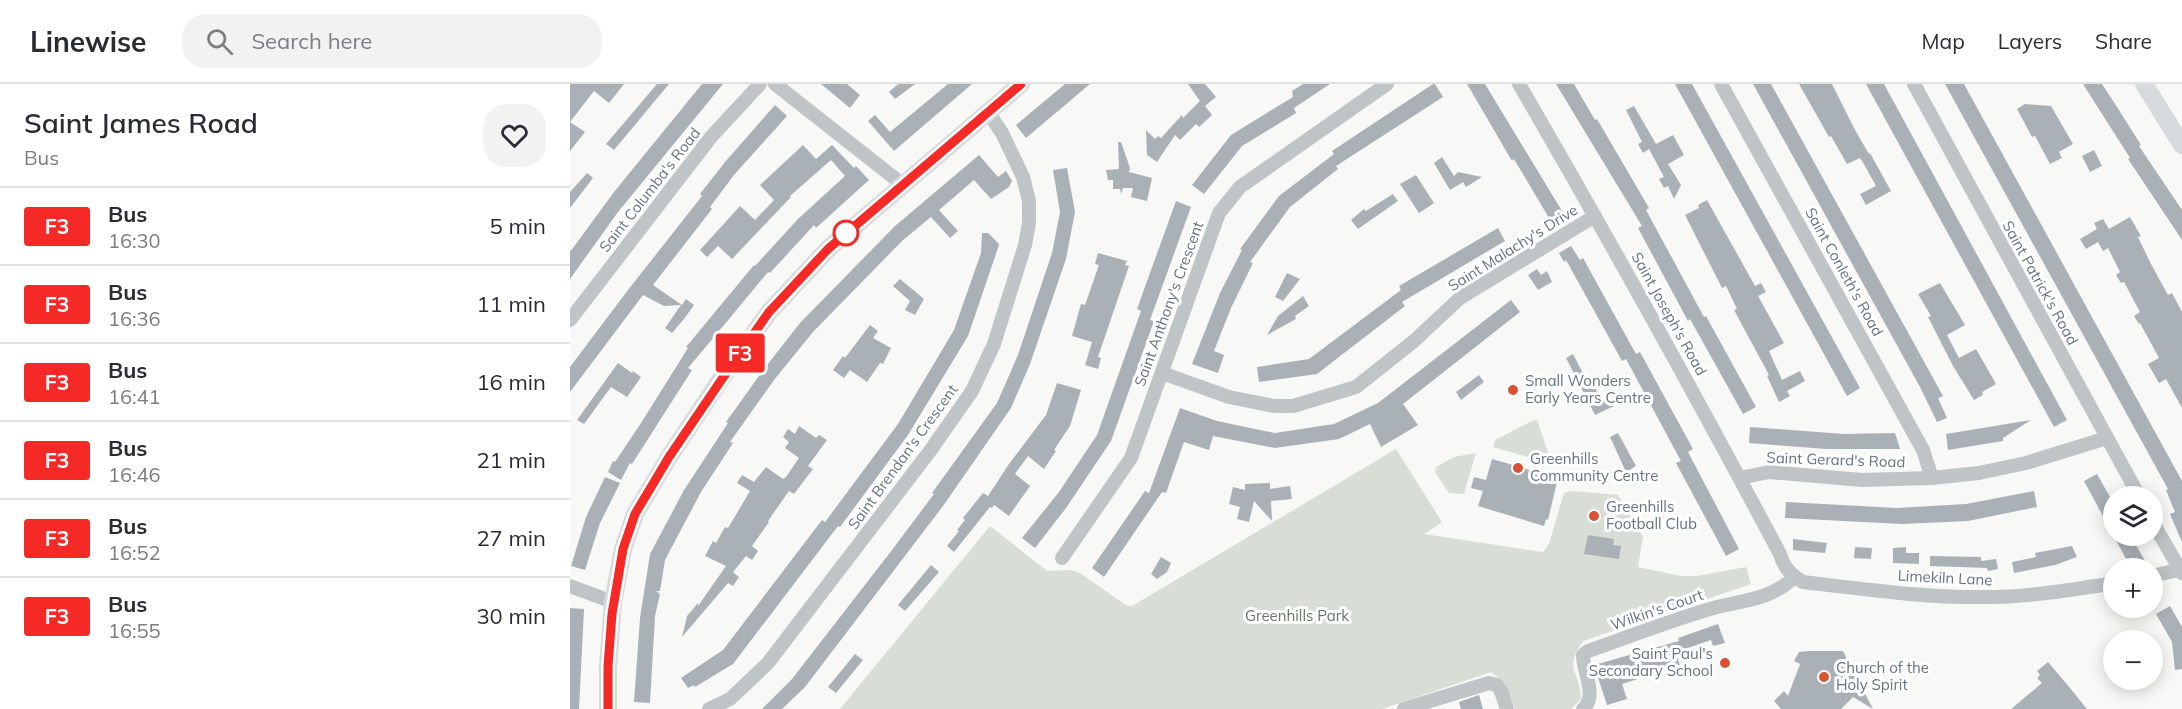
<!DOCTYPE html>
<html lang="en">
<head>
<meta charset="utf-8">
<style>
  body { margin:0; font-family:Mulish,sans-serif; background:#f2f2f3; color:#2b2b33; height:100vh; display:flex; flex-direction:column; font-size:22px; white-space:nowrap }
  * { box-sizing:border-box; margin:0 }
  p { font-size:20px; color:#7c7c81 }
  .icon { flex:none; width:33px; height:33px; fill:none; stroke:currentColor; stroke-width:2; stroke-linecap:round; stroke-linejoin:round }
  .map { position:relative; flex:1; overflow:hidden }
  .panel { display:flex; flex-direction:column; background:#fff; width:570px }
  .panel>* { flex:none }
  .badge { padding:0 12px; border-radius:4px; font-size:21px; line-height:39px }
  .tools { position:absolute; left:1533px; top:402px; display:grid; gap:12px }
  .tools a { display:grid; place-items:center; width:60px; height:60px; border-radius:50%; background:#fff; box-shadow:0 3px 15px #0003; font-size:30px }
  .map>.badge { position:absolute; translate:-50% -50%; box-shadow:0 0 0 3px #fff }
  .round { display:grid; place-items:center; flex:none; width:63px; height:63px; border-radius:24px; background:#f2f2f3 }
  .summary { display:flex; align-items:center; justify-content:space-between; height:102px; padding:0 24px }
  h1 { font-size:28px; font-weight:600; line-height:45px }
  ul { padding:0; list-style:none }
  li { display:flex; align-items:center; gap:18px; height:78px; padding:0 24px; border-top:2px solid #e1e1e2 }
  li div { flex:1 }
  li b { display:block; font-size:22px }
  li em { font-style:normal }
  li .badge { min-width:66px; font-weight:700; text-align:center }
  header { display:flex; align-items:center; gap:36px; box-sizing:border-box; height:84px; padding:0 30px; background:#fff; border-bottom:2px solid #e1e1e2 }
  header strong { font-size:28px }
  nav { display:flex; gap:33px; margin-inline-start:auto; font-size:21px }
  .search { width:420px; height:54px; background:#f2f2f3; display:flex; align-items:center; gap:15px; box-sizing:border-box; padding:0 21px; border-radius:24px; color:#7c7c81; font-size:22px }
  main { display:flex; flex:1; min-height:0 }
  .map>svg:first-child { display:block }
  .green { fill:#d8ddd5 }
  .building { fill:#a9b1b6 }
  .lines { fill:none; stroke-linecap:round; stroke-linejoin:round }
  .street { stroke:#bfc4c7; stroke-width:14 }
  .secondary { stroke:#d6dadd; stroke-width:18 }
  .line-casing { stroke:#fff; stroke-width:14 }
  .line { stroke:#f52a26; stroke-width:9 }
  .stop-dot { fill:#fff; stroke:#f52a26; stroke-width:3 }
  .poi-dot { fill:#da5234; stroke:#fff; stroke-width:2 }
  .labels { text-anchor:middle; stroke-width:6; stroke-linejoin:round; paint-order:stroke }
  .street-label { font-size:15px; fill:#65757f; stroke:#fff }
  .poi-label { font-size:15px; fill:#65757f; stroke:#fff; text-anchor:start }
  .park-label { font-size:15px; fill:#687763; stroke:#fff }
</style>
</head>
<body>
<header>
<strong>Linewise</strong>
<div class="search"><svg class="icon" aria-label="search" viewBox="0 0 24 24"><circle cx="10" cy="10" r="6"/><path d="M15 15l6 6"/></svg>Search here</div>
<nav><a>Map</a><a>Layers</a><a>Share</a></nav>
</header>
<main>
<section class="panel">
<div class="summary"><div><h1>Saint James Road</h1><p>Bus</p></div><a class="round"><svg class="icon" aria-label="heart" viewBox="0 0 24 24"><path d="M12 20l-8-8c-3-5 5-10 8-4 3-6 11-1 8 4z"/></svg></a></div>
<ul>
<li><span class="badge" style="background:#f52a26;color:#fff">F3</span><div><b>Bus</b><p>16:30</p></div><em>5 min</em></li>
<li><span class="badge" style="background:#f52a26;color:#fff">F3</span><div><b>Bus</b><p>16:36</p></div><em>11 min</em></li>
<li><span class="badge" style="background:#f52a26;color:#fff">F3</span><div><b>Bus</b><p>16:41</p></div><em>16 min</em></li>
<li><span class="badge" style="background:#f52a26;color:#fff">F3</span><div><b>Bus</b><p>16:46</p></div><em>21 min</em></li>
<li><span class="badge" style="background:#f52a26;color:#fff">F3</span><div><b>Bus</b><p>16:52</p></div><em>27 min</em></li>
<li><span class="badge" style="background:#f52a26;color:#fff">F3</span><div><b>Bus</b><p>16:55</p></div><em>30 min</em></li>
</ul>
</section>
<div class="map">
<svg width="1612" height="625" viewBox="0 0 1612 625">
  <rect width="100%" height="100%" fill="#f8f8f6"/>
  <g class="green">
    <path d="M967,336L982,380L923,363L925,356L962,337Z"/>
    <path d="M826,365L872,438L854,450L973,468L979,460L994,409L1002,407L1048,411L1073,453L1068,483L1111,492H1127L1176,483L1181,500L1013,557C993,587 1010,585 1011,615L1001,625H945L934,598L921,588L812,625H270L420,442L477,487L501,486L510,489L556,521L562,522Z"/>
    <path d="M906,369L894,410L879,409L865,388L866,383L884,373Z"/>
  </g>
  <g class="building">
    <path d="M0,0H54L39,19L24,7L0,38L15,48L0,67Z"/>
    <path d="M87,0H99L44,66L36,60Z"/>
    <path d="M132,0H153L48,128L0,195V168L44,108Z"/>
    <path d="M251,0H277L290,11L280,24Z"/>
    <path d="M328,0H345L325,15L319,8Z"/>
    <path d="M378,0H402L324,67L298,37L305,31L320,48Z"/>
    <path d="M495,0H520L456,54L446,41Z"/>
    <path d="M618,0H635L646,13L635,22L642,31L629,43L626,40L610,56L605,51L587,78L577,71L576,46L585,55L588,52L591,54L612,31L613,34L630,17Z"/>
    <path d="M733,0H760L724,24L726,29L672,62L634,110L622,101L661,51L723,13L722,7Z"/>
    <path d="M863,0H865L873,13L766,82L768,85L720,123L680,178L683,179L661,224L644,267L654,271L648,289L622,280L650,209L672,166L670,165L709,112L764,70L762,67Z"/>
    <path d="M897,0H915L995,132L982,139L944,75L942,77Z"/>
    <path d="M986,0H1004L1025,36L1027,35L1079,124L1076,126L1134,233L1136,232L1186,323L1173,330L1120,235L1118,237L1068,144L1072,142Z"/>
    <path d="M1105,0H1122L1290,304L1277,312Z"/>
    <path d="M1183,0H1201L1373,312L1368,314L1377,334L1367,338L1350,303Z"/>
    <path d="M1229,0H1262L1285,46L1299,70L1300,69L1321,107L1296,121L1290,110L1306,102L1295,82L1290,74L1277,80L1261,52L1259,53Z"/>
    <path d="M1296,0H1314L1497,336L1484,343Z"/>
    <path d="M1375,0H1394L1612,397V458L1600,430L1605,428L1596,406L1598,405Z"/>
    <path d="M1513,0H1532L1547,23L1571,61L1569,62L1612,126V156L1558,75L1560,74Z"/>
    <path d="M1455,20L1481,22L1503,60L1489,68L1492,74L1480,80L1465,52L1462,53L1447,25Z"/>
    <path d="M205,21L217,32L164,91L140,123L142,125L83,201L112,221L116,215L124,221L114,235L102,249L95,244L111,221L94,222L73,211L0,308V283L58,206L132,112L130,110L155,78Z"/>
    <path d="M1064,22L1086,60L1103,51L1114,71L1098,80L1111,101L1104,115L1098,102L1094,104L1089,95L1094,93L1079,65L1073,69L1068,60L1072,58L1056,26Z"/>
    <path d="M548,58H551L560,84L559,88L582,94L577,117L561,113L563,104H553L551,110L550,105H543V96H538L536,86L549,85Z"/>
    <path d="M233,61L246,75L262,61L284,84L286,82L299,96L246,144L244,141L200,189L198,188L154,241L118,284L122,286L62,380L60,379L51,396L38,388L43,377L45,378L71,339L118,264L116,263L184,181L185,182L228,135L275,92L261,76L220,112L221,113L162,175L148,162L137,173L130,166L170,122L185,136L204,116L190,101Z"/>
    <path d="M1524,66L1532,82L1520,88L1512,72Z"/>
    <path d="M409,71L428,93L436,87L442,97L439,103L421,115L404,96L369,126L388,147L380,154L361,133L333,156L243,248L204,296L160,358L163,359L131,408L95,476L90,507H86L90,510L85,532L80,619L64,618L70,534L80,470L114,406L158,339L156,338L194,285L230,239L325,142Z"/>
    <path d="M872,73L884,92L888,88L912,93L896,103L893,98L880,106L864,79Z"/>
    <path d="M497,84L505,128L496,175L460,280L441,324L373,422L235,603L212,625H192L222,595L322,466L364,410L362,409L427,319L448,271L482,169L490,128L483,86Z"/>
    <path d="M17,89L23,94L0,124V108Z"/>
    <path d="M846,91L864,119L849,129L830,100Z"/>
    <path d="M823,110L828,117L788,145L781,136L794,125L796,127Z"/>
    <path d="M1137,116L1185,202L1191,199L1196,208L1188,212L1214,259L1199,267L1212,296L1230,287L1235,297L1217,307L1220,312L1209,318L1197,292L1199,291L1164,226L1167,225L1156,202L1152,204L1115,131L1129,124L1128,121Z"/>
    <path d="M606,117L621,123L580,236L584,237L541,357L496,424L465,464L452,454L489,408L527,351L571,227L567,225Z"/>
    <path d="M1560,133L1571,152L1568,153L1581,180L1598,211L1602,209L1612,228V324L1596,295L1589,299L1578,280L1589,274L1570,239L1569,240L1564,232L1570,228L1554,198L1551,199L1546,191L1550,188L1538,164L1533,167L1528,158L1516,165L1510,155L1527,145L1524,139L1533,135L1539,145Z"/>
    <path d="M928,144L935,157L832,218L835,222L747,290L689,298L687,283L739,275L831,206L829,202Z"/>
    <path d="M412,149H418L429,160L428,164L398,252L338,351L270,443L268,442L163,580L125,603L124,601L118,604L111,594L153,566L252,436L255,438L328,340L384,246L411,169Z"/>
    <path d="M1001,162L1010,176L1013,174L1066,270L1070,268L1123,365L1118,368L1169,465L1156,472L1106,379L1111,377L1056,275L1052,277L996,176L994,178L989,169Z"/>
    <path d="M528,169L557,177L555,181L559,182L528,273L531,274L528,285L515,281L522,258L502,252L511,220L515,221L529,181L525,180Z"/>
    <path d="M967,185L971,191L977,187L982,198L968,206L958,191Z"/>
    <path d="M717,189L730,195L713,217L705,213Z"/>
    <path d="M330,195L354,215L345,231L335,226L340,217L323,202Z"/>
    <path d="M1370,199L1395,241L1377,251L1389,274L1406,265L1426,300L1412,308L1413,311L1404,316L1383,282L1358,233L1361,232L1348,210Z"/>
    <path d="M733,212L739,222L725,232L726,235L697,251L708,232Z"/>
    <path d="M941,216L950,228L833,320L848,341L811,363L800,340L769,355L705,364L643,352L639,366L614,358L596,409L592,408L534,493L522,484L575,407L579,409L610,324L647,337L705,349L764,340L808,319Z"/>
    <path d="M300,241L308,247L303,254L321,264L313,280L310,279L297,298L280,286L274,294L263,286L273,272L275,274Z"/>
    <path d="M1003,270L1021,305L1024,303L1033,317L1040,313L1044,322L1025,331L996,274Z"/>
    <path d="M48,279L62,289L63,287L71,293L57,313L41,303L14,340L7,336Z"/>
    <path d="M909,291L914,298L891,316L886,308Z"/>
    <path d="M487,299L511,306L500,342L484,366L486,367L474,385L458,372L445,390L460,402L439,432L424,421L422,424L420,423L384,468L377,462L389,447L387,446L395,436L393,434L413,409L418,412L439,380L476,331Z"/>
    <path d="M1461,336L1433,354V357L1378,366L1376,350Z"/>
    <path d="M229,342L246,354L249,351L257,356L238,382L243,385L224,410L219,407L198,437L199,438L182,462L188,467L182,476L176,472L163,488L169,493L163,502L158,499L112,553L117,532L128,519V522L156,482L135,472L143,457L146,459L155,443L158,444L180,407L167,399L172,391L184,398L196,383L213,395L216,393L229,374L215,364L219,358L213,353L218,345L225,350Z"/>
    <path d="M1180,343L1274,350L1325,349L1330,365H1256L1179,359Z"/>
    <path d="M1048,349L1066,382L1056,388L1040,353Z"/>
    <path d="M922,375L988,394L978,436L976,435L974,442L908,422L913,407L901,404L904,393L916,396Z"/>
    <path d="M1527,390L1544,420V452H1561L1575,477L1561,484L1514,397Z"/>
    <path d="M35,393L50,399L30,439L15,486L1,482L16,433Z"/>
    <path d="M700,399V405L720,402L722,415L701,417L702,437L684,417L679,438L667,435L670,423L659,420L663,403L675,406V400Z"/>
    <path d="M1464,407L1467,423L1398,437L1332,440L1215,434L1216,418L1327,424L1396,420Z"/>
    <path d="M1018,451L1044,455L1043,461L1051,462L1049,475L1014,470Z"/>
    <path d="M1223,455L1257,459L1255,469L1223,466Z"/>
    <path d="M1502,462L1507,473L1485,481L1444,489L1442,478L1466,473L1465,469Z"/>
    <path d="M1285,463L1302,464L1301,475L1284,474Z"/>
    <path d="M1336,463V469H1349V480L1323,479V464Z"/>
    <path d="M1360,472L1411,473V477L1426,475L1428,485L1418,487L1417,484L1360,482Z"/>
    <path d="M591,473L601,479L597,488L587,495L581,490Z"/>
    <path d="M361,481L369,488L335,527L328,521Z"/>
    <path d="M1600,522L1612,543V585L1605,586L1602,558L1586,530Z"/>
    <path d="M0,524L14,525L9,625H0Z"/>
    <path d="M1148,540L1155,559L1143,562L1141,556L1106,568L1110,582L1052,600L1057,615L1037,621L1024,581L1109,557L1108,554Z"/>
    <path d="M1239,567H1273L1303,625L1283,613L1271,625H1211L1204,617L1214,607L1218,612L1230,580L1224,577L1229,568Z"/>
    <path d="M285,570L293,576L266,609L258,603Z"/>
    <path d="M1478,578L1500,604L1517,625H1441L1472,599L1467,594L1470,591L1467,587Z"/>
    <path d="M909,611L913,625H891L889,618Z"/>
  </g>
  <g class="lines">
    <g class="street">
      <path d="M205,0L332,100"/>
      <path d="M949,0C1039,155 1126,312 1210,470C1214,484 1221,491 1233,498C1294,505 1355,514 1416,513C1459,513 1501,506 1544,499"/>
      <path d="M1151,0L1353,366L1362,394"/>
      <path d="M1344,0L1569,412"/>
      <path d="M0,236L141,53L190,0"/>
      <path d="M592,289L659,313L704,322H723L786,303L844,257L890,214L1025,132"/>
      <path d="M1170,394L1199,388L1292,396L1362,394L1409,389L1456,379L1537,354"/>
      <path d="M1582,437L1612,489"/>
      <path d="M492,474L561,374L649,129L670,103L817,0"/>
      <path d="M1582,492L1612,485"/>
      <path d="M0,502L43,518"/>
      <path d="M139,625L160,615L198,579L360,367L402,307L424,260L455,161L459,139V117L453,93L432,49L418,28"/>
      <path d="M834,625L919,599L927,601L931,607L937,625"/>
      <path d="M1013,625C1028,612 1013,589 1013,571L1018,567C1061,552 1104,535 1147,523C1175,516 1203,515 1224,493"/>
    </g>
    <g class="secondary">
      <path d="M1574,0L1612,61"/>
      <path d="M38,625V583L43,518L53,465L65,430L99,373L151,295L199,228L216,210L258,165L451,0"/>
    </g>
  </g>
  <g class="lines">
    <defs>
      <path id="line" d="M38,625V582L42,530L53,465L65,430L99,373L152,295L199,228L216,210L258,165L451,0"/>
    </defs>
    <use href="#line" class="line-casing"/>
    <use href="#line" class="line"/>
  </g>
  <circle class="stop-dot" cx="276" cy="149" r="12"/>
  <g class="poi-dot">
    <circle cx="943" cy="306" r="6"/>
    <circle cx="948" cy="384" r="6"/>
    <circle cx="1024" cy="432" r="6"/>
    <circle cx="1155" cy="579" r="6"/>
    <circle cx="1254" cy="593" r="6"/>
  </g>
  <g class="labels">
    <g class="street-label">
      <text transform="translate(80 106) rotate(-52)" y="5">Saint Columba's Road</text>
      <text transform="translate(943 164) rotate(-32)" y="5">Saint Malachy's Drive</text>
      <text transform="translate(1274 188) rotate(61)" y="5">Saint Conleth's Road</text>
      <text transform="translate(1470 199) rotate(61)" y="5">Saint Patrick's Road</text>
      <text transform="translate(599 220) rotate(-70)" y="5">Saint Anthony's Crescent</text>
      <text transform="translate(1099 230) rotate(61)" y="5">Saint Joseph's Road</text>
      <text transform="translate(333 373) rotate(-54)" y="5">Saint Brendan's Crescent</text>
      <text transform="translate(1266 376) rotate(2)" y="5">Saint Gerard's Road</text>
      <text transform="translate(1375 494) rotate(3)" y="5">Limekiln Lane</text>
      <text transform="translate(1087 526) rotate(-19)" y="5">Wilkin's Court</text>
    </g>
    <g class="poi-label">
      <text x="955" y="302">Small Wonders<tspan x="955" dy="17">Early Years Centre</tspan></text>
      <text x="960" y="380">Greenhills<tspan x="960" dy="17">Community Centre</tspan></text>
      <text x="1036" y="428">Greenhills<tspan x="1036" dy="17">Football Club</tspan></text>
      <text x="1143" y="575" text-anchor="end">Saint Paul's<tspan x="1143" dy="17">Secondary School</tspan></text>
      <text x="1266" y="589">Church of the<tspan x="1266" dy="17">Holy Spirit</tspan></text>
    </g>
    <g class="park-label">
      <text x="727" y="537">Greenhills Park</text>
    </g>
  </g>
</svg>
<div class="tools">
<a><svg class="icon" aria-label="layers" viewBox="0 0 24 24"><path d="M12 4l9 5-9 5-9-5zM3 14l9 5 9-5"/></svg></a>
<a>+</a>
<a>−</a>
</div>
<b class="badge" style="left:170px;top:269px;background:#f52a26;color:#fff">F3</b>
</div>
</main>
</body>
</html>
